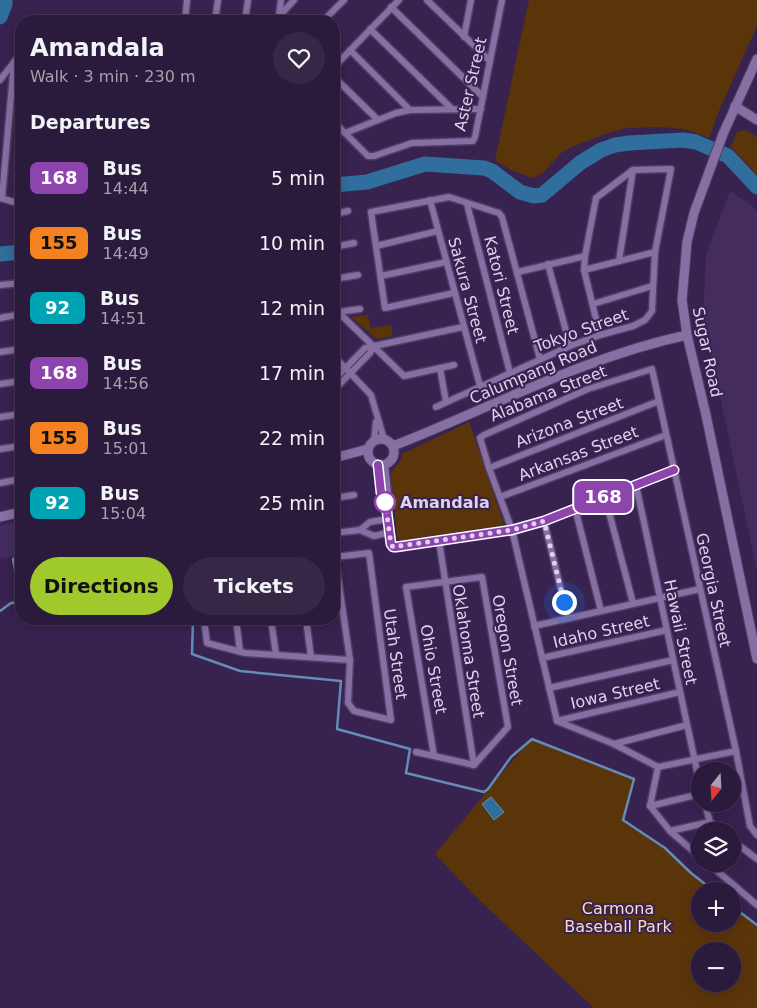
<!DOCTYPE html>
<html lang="en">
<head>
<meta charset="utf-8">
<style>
  body { margin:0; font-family:"DejaVu Sans",sans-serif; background:#362747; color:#f1f3f6; height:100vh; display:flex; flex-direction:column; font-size:19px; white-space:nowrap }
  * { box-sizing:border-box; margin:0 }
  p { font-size:16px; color:#a5a1af }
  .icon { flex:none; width:28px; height:28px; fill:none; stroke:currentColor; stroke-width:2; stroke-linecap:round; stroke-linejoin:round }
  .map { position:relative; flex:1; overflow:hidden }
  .details { position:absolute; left:15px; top:15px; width:325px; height:610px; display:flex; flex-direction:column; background:#2a1a3c; border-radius:20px; box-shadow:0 2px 12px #0003,0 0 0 1px #463856 }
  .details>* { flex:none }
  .badge { padding:0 10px; border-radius:8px; font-size:18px; line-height:32px }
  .needle { width:32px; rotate:198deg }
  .tools { position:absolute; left:691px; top:762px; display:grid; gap:10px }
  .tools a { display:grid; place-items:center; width:50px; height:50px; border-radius:50%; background:#2a1a3c; box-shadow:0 2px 12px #0003,0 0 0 1px #463856; font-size:25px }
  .you { position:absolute; width:25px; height:25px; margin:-12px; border:4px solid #fff; border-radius:50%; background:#1a73e8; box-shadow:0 0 0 8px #1a73e833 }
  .map>.badge { position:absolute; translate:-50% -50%; box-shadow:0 0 0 2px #fff }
  h2 { padding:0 15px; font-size:19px; line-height:45px }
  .round { display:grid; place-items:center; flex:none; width:52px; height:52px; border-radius:26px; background:#362747 }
  .summary { display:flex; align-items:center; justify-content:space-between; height:85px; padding:0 15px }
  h1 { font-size:24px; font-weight:700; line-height:38px }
  .cta { display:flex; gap:10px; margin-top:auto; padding:10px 15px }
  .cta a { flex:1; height:58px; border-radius:30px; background:#a0c92b; color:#111; font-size:20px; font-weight:700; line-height:58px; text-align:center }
  .cta a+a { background:#362747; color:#f1f3f6 }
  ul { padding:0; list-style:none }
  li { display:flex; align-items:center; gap:15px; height:65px; padding:0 15px }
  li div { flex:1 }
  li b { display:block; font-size:19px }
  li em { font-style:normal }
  li .badge { min-width:55px; font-weight:700; text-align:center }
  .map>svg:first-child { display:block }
  .built { fill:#442c5f }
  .green { fill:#5b350a; fill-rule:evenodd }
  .water { fill:#306e9d; stroke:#648cb6 }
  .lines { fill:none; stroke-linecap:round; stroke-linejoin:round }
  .stream { stroke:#648cb6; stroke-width:2.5 }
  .river { stroke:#306e9d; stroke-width:15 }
  .street-casing { stroke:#513d65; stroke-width:9 }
  .secondary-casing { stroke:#513d65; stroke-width:11 }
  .street { stroke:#856fa3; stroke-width:6 }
  .secondary { stroke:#856fa3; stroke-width:9 }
  .line-casing { stroke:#fff; stroke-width:11 }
  .line { stroke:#8e44ad; stroke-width:8 }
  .walk { stroke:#ded2ef; stroke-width:5; stroke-dasharray:0 9 }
  .stop-dot { fill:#fff; stroke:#8e44ad; stroke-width:2.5 }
  .labels { text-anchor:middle; stroke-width:4; stroke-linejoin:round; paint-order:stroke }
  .street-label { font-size:16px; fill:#ded2ef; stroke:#382250 }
  .stop-label { font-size:16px; font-weight:bold; fill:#ded2ef; stroke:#382250; text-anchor:start }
  .park-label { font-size:16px; fill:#fbdcbf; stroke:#382250 }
</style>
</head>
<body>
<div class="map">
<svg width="757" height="1008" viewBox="0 0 757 1008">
  <rect width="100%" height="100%" fill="#382250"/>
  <g class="built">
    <path d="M730,191L751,205L757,211V571L703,316L706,255Z"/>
    <path d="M21,520V556L0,558V526Z"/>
  </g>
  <g class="green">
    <path d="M529,0H757V26L719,111L709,138L688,130L663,127L625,128L605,134L569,148L560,154L543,173L536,177L532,178L509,169L495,160L513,75H515L513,74Z"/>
    <path d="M746,130L757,137V175L731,147L737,132Z"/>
    <path d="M368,315L370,328L391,325L393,336L377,339L351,317Z"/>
    <path d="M469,422L504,525L403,540H399L397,536L391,473L401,460L402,454Z"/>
    <path d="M532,739L633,779L622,820L664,849L713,891H700V924H732L733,907L757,927V1008H594L473,894L435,854C468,816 498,775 532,739ZM700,951H732V984H700Z"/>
  </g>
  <path class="water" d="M491,797L504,812L494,820L482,804Z"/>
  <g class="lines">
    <g class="stream">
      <path d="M21,558L13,559L21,600"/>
      <path d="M0,611L11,603L21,602"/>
      <path d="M193,619L192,654L240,671L341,681L337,729L410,749L406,773L484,792L488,789L511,757L532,739L634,779L623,820L665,848L691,873L714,891"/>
      <path d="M732,906L757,925"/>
    </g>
    <g class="river">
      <path d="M0,17L5,4V0"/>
      <path d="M334,185L367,182L425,164L484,168L492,171L520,192L534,196L542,195L580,163L601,150L615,145L629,143L683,140L696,142L728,156L757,187"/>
      <path d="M0,254L21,252"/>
    </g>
    <defs>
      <g id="street">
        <path d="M427,0L490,61"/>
        <path d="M391,7L483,97"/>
        <path d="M279,16L281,0"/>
        <path d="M185,21L187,0"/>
        <path d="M215,21L218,0"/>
        <path d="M245,21L248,0"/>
        <path d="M275,21L294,0"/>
        <path d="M323,21L344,0"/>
        <path d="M370,29L452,109"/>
        <path d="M464,37L471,0"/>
        <path d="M350,50L410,110"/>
        <path d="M334,67L399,0"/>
        <path d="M334,77L378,120"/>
        <path d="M0,80L19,56H21"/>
        <path d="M334,122L368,156H374L412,143L473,141L475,137L502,0"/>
        <path d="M345,133L396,113L410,110L481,109"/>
        <path d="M0,198L21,204"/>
        <path d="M2,198L14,62"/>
        <path d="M430,200L480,386"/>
        <path d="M467,204L510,373"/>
        <path d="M334,214L348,211"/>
        <path d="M376,246L438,231"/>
        <path d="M334,247L354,243"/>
        <path d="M619,261L633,170"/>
        <path d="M548,264L570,346"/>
        <path d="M584,270L655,252"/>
        <path d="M518,272L585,256"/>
        <path d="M381,276L446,262"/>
        <path d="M334,279L358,275"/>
        <path d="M19,283L21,305"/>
        <path d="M0,285L21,283"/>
        <path d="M454,293L385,308L371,212L449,197L499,213L502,217L540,359"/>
        <path d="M593,304L652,286"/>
        <path d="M334,308L404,376L454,365"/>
        <path d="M338,312L360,309"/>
        <path d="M0,318L21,314"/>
        <path d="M0,352L21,349"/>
        <path d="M334,356L371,395L384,439"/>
        <path d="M440,368L446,402"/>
        <path d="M334,380L365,348L463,327"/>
        <path d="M0,384L21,381"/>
        <path d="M334,390L370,353L373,347"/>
        <path d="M436,407L570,346L600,335L633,326L645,320L652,311L655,252L671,169L633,170L596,198L585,256L584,270L600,335"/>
        <path d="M0,417L21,414"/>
        <path d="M334,425V435"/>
        <path d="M374,441L376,422"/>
        <path d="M0,449L21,446"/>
        <path d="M378,465L381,493L386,503"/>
        <path d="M385,465L388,492L386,504L391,544L393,547H396L512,530L544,521L674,470"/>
        <path d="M489,468L659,401"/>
        <path d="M0,483L21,479"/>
        <path d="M636,485L700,785"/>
        <path d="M500,497L666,435"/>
        <path d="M605,497L633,603"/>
        <path d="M334,498L354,495"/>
        <path d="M575,508L601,611"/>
        <path d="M544,521L568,618"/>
        <path d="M360,530L374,536L390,532"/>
        <path d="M334,533L360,530L370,522L388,519"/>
        <path d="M439,541L474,765"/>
        <path d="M334,548L335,557L350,660L348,703L354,711L391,720L369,553L335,557"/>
        <path d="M204,619L207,643L245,653L350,660"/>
        <path d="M236,619L240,652"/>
        <path d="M271,619L276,655"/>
        <path d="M306,619L311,657"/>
        <path d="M534,626L700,589"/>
        <path d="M542,658L667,630"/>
        <path d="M549,688L673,660"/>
        <path d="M557,721L680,692"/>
        <path d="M614,744L687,725"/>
        <path d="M416,752L474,765L508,727L482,577L406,587L434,756"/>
        <path d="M658,767L736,751"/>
        <path d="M705,804L710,822L722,831"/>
        <path d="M650,806L658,767L614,744L557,721L512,530L489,468L480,438L484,435L588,389L652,369L736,751L750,826L757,835"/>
        <path d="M650,806L670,831L700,857"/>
        <path d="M650,806L700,794"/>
        <path d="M670,831L710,822"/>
        <path d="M732,840L757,859"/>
        <path d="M709,864L757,905"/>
      </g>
      <g id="secondary">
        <path d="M757,59L723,134L694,213L687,242L682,300L687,335L706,415L757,659"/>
        <path d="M735,106L757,120"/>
        <circle cx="381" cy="452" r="13"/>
        <path d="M393,446C491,408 584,357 687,335"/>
        <path d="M334,458L368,449"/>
        <path d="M0,517L21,512"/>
      </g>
    </defs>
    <use href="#street" class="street-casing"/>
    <use href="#secondary" class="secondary-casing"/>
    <use href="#street" class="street"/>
    <use href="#secondary" class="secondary"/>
  </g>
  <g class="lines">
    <defs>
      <path id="line" d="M378,465L381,493L386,504L391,544L393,547H396L512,530L544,521L674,470"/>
    </defs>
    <use href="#line" class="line-casing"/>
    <use href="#line" class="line"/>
    <path class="walk" d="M385,502L391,544L393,547L512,530L544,521L564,602"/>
  </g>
  <circle class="stop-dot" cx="385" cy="502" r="10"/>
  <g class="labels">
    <g class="street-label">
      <text transform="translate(470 84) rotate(-77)" y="6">Aster Street</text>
      <text transform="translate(502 285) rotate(76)" y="6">Katori Street</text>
      <text transform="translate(468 290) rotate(75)" y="6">Sakura Street</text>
      <text transform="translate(581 330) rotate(-20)" y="6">Tokyo Street</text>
      <text transform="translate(708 352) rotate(78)" y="6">Sugar Road</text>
      <text transform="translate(533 372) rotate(-23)" y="6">Calumpang Road</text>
      <text transform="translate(548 393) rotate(-22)" y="6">Alabama Street</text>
      <text transform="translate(569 422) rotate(-21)" y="6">Arizona Street</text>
      <text transform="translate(578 453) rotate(-21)" y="6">Arkansas Street</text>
      <text transform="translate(714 590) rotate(78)" y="6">Georgia Street</text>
      <text transform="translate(601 631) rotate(-13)" y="6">Idaho Street</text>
      <text transform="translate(681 632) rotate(78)" y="6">Hawaii Street</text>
      <text transform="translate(508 650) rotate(80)" y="6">Oregon Street</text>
      <text transform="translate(469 651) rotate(81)" y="6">Oklahoma Street</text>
      <text transform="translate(396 654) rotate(82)" y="6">Utah Street</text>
      <text transform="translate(434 669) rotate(80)" y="6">Ohio Street</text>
      <text transform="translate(615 693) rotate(-13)" y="6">Iowa Street</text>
    </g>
    <g class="stop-label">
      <text x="400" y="508">Amandala</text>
    </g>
    <g class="park-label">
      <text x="618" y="914">Carmona<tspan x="618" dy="18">Baseball Park</tspan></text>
    </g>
  </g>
</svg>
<div class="tools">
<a><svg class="needle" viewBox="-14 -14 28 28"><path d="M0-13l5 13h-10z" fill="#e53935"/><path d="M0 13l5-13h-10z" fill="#a5a1af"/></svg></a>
<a><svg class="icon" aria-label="layers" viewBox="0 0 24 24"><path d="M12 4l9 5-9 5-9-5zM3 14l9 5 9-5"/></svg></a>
<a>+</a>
<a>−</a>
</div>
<div class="you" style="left:564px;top:602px"></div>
<b class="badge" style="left:603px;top:497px;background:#8e44ad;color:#fff">168</b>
<section class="details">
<div class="summary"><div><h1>Amandala</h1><p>Walk · 3 min · 230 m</p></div><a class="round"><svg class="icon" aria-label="heart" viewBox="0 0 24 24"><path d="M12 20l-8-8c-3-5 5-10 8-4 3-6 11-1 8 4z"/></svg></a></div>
<h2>Departures</h2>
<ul>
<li><span class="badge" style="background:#8e44ad;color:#fff">168</span><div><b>Bus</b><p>14:44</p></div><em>5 min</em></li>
<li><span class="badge" style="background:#f58220;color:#111">155</span><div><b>Bus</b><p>14:49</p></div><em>10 min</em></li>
<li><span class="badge" style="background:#00a3b4;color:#fff">92</span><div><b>Bus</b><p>14:51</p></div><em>12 min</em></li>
<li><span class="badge" style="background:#8e44ad;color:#fff">168</span><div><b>Bus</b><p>14:56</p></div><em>17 min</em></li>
<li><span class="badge" style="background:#f58220;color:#111">155</span><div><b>Bus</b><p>15:01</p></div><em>22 min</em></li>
<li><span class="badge" style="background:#00a3b4;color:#fff">92</span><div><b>Bus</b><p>15:04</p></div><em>25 min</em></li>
</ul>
<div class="cta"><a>Directions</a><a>Tickets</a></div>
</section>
</div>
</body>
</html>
